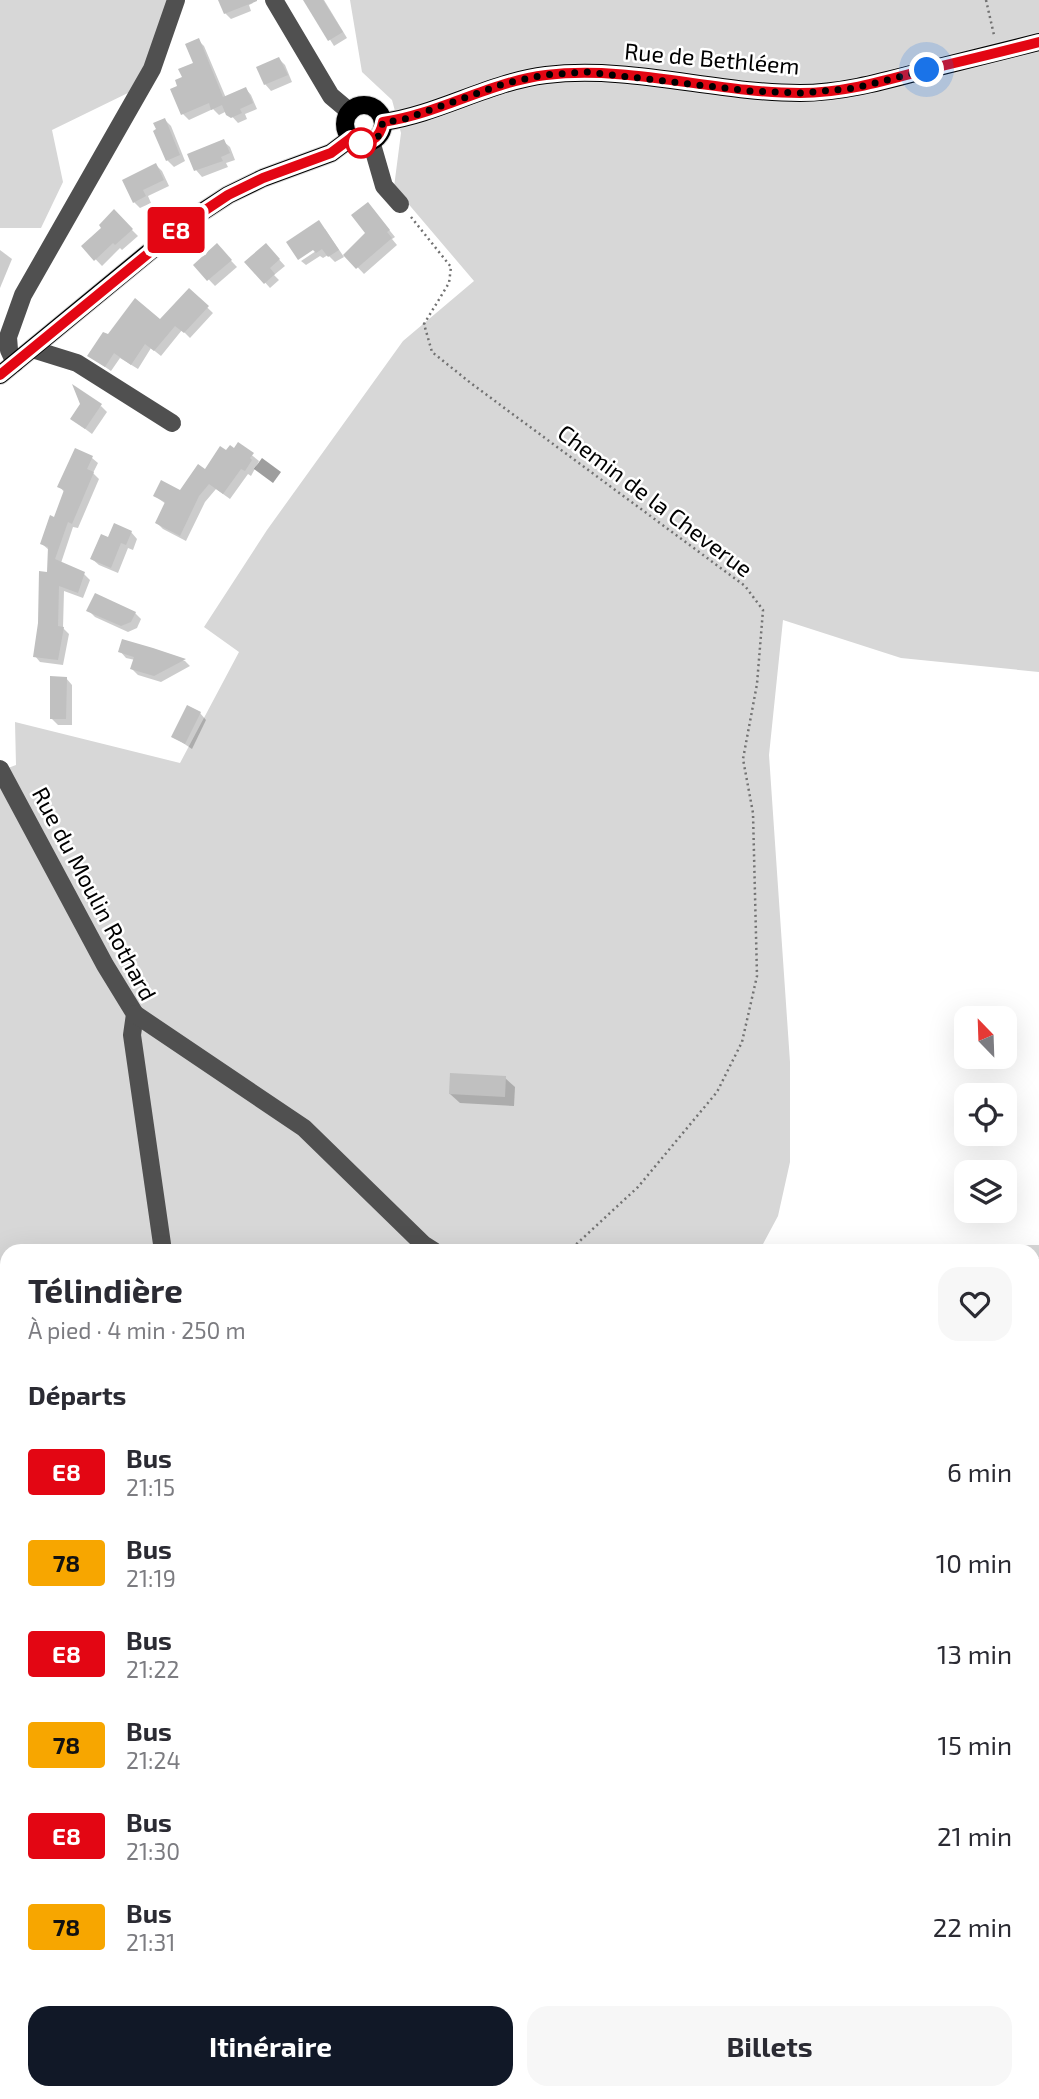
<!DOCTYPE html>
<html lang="fr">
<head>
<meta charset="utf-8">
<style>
  body { margin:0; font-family:"Exo 2",sans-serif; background:#f7f7f7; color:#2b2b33; height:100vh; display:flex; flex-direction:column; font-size:26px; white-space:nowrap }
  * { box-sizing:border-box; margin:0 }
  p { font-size:23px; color:#7c7c81 }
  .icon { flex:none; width:38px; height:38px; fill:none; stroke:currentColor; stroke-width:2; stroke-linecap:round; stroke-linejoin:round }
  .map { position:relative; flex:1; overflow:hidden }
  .details { position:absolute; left:0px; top:1244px; width:1040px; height:856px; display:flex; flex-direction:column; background:#fff; border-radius:21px 21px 0 0; box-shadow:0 7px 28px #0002 }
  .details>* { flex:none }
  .badge { padding:0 14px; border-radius:5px; font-size:24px; line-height:46px }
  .needle { width:46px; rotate:337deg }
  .controls { position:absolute; left:954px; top:1006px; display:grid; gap:14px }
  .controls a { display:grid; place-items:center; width:63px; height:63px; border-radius:14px; background:#fff; box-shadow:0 7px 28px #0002; font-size:35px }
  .you { position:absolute; width:35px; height:35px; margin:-18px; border:5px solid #fff; border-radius:50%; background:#1a73e8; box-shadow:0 0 0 10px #1a73e833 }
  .map>.badge { position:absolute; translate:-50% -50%; box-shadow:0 0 0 4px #fff }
  h2 { padding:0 28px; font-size:26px; line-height:63px }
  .round { display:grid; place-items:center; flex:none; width:74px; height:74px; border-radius:21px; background:#f7f7f7 }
  .head { display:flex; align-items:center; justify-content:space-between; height:119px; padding:0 28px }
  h1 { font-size:33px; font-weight:700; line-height:52px }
  .action { display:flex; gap:14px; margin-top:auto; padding:14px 28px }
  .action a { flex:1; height:80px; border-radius:21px; background:#111827; color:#fff; font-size:28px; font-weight:700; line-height:80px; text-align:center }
  .action a+a { background:#f7f7f7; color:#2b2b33 }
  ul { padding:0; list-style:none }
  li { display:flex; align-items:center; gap:21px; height:91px; padding:0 28px }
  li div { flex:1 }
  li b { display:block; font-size:26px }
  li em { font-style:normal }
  li .badge { min-width:77px; font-weight:700; text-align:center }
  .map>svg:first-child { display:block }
  .green { fill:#d7d7d7 }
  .water { fill:#9e9e9e }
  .shadow { fill:#0003 }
  .building { fill:#c0c0c0 }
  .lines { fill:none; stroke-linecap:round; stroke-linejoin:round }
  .major-casing { stroke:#dbdbdb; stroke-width:20 }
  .path { stroke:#727272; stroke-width:2.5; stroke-dasharray:2 3.5; stroke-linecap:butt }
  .minor { stroke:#505050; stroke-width:18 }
  .major { stroke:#000; stroke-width:18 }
  .line-casing { stroke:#fff; stroke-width:16 }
  .line { stroke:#e30613; stroke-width:10 }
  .walk { stroke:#000; stroke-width:7; stroke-dasharray:0 12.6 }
  .stop-dot { fill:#fff; stroke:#e30613; stroke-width:3.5 }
  .labels { text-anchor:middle; stroke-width:5; stroke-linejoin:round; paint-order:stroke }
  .street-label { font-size:23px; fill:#000; stroke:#fff }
</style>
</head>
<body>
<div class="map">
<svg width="1039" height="2099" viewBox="0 0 1039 2099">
  <rect width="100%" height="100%" fill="#fff"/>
  <g class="green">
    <path d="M0,0H169L145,68L132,91L52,130L63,182L41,228H0Z"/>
    <path d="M350,0H1039V672L901,658L783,620L769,755L790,1062V1162L778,1216L763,1244L1039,1245V1958L1032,1951V1251H7V2032L4,2039L0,2037V771L16,765L15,722L180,763L239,652L204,627L267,530L403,341L474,281L394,187L401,133L392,100L362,72Z"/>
  </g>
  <path class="water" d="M262,458L281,472L273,483L254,469Z"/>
  <g class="shadow">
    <path d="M220,0H252L253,3L249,5L251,11L231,19L225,13Z"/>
    <path d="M305,0H324L347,38L334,46Z"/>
    <path d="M198,40L204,46L226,98L246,89L251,95L257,109L245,114L247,119L238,123L227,111L219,115L213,109L189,120L183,114L180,87L195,64Z"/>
    <path d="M279,59L285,65L292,82L271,91L265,84Z"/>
    <path d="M165,120L171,126L185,161L174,167L167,160Z"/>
    <path d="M223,141L230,147L235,160L226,163L228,167L202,177L196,170L190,155Z"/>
    <path d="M156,165L162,171L169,186L148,196L151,203L140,208L134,202Z"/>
    <path d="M373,210L395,237L392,239L397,245L364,274L346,255L368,233Z"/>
    <path d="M114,212L138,236L122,250L120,248L102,266L83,246L103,228Z"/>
    <path d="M325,229L344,257L335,262L328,255L323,258L320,256L306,265L301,261L322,247Z"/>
    <path d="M266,245L285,266L274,275L279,280L270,288L247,262Z"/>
    <path d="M217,246L237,267L215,286L195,265Z"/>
    <path d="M0,250L12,259L0,288Z"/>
    <path d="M189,290L213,313L190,338L182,330L161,356L151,348L138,369L120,358L111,371L89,356L108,337L160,322Z"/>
    <path d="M101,406L107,412L92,434L72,419Z"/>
    <path d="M239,445L259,461L251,476L248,474L230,499L216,489L205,502L186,541L163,529L157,523L166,504L155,496L181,492Z"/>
    <path d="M76,450L92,458L98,463L93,473L99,479L78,528L73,527L61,563L84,574L90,580L83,598L64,591L63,628L69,634L63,665L40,662L35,656L48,573L49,550L42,544L55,519L65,493L59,486Z"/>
    <path d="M131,532L137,539L133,550L128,548L118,573L99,565L92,559L109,539Z"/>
    <path d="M89,611L135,613L141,619L137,628L128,632L95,617Z"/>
    <path d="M123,641L185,661L190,666L161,682L138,675L132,669L135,660L126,658L120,651Z"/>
    <path d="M66,678L72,685V725H58L52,719Z"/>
    <path d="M200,713L206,720L192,749L174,737Z"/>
    <path d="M505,1078L515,1087L514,1106L460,1103L450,1094Z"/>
  </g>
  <g class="building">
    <path d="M218,0H257V1L224,14Z"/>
    <path d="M303,0H323L343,32L328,41Z"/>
    <path d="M199,38L223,97L246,87L253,103L240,109L242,113L231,118L226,115L222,105L211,110L209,103L181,115L170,89L177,86L175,80L182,77L178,69L193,63L185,44Z"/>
    <path d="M279,57L288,75L264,85L256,67Z"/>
    <path d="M165,118L180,155L166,161L153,131L156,129L153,123Z"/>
    <path d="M224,139L230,153L221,157L223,161L194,171L187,154Z"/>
    <path d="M156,163L164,180L143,190L146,196L133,203L122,180Z"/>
    <path d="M368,202L390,230L387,232L392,238L356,269L343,255L365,233L351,215Z"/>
    <path d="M114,209L133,229L115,245L113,243L94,261L81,246L101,228L99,225Z"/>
    <path d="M319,220L339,250L328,257L322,249L316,253L313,250L298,260L286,242Z"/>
    <path d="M217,243L232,260L207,281L193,265Z"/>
    <path d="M266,243L280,259L270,268L275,274L264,284L244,262Z"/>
    <path d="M189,288L209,306L184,333L175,326L154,351L145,344L131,365L114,353L105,367L87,356L103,332L108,334L135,298L160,319Z"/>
    <path d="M72,384L102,404L85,429L70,419L80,404Z"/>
    <path d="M238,442L254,453L250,458L252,460L245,471L241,469L223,494L209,484L199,496L180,536L155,523L165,502L153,496L161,480L180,490L198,464L205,469L220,446L226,450L230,445L234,448Z"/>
    <path d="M75,448L93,456L87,469L94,472L72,524L68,522L55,559L85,572L78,593L59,586L58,626L64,627L58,660L33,657L38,623L39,571L47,572L48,547L40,544L50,515L54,517L64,490L57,487Z"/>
    <path d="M114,523L132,531L126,545L121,543L111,568L90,559L101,534L108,537Z"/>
    <path d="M95,593L136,612L131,622L121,626L86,611Z"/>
    <path d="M122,639L153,648L186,659L154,676L130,669L134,657L118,652Z"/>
    <path d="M50,676L67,677L66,719H50Z"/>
    <path d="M187,705L201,712L185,744L171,737Z"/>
    <path d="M450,1073L506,1076L505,1097L449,1094Z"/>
  </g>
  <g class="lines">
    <defs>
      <g id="major">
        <circle cx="364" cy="124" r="19"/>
        <path d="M383,122C439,114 489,82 546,75C631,65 715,93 800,93C839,93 877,83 915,73C956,63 998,52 1039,42"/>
        <path d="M0,375L182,225L228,195L263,178L331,153L351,138"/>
      </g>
    </defs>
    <use href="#major" class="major-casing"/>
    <g class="path">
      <path d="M986,0L994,35"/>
      <path d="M411,217L451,267L449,283L424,324L432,352L472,384L745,586L763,610L757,684L743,759L753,813L757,976L742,1042L717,1092L638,1187L569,1251"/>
      <path d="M0,1586L7,1580"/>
    </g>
    <g class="minor">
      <path d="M274,0L331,96L350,112"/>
      <path d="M371,141L384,186L400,204"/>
      <path d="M32,349L77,363L172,423"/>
      <path d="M15,363L9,350L8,337L23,295L152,69L176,0"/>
      <path d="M0,769L105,965L135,1014L132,1035L163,1251"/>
      <path d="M135,1014L304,1128L423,1244L434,1251"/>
      <path d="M1032,1267H1039"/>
      <path d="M1032,1933L1039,1940"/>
      <path d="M0,1977L7,1958"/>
    </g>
    <use href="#major" class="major"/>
  </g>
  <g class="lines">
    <defs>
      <path id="line" d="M0,375L183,225L228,195L263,178L331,153L351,138C367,147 380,140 383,122C439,114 489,82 546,75C631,65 715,93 800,93C843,93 884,81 925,70C963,61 1001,52 1039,42"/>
    </defs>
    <use href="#line" class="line-casing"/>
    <use href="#line" class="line"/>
    <path class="walk" d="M361,143L358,142L364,143L378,137L383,122L402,120L506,83L544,75L587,72L750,91L803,93L855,88L927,70"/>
  </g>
  <circle class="stop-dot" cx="361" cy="143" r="14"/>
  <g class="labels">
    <g class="street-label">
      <text transform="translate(712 59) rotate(5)" y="8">Rue de Bethléem</text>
      <text transform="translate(655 501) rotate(37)" y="8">Chemin de la Cheverue</text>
      <text transform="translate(94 894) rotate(62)" y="8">Rue du Moulin Rothard</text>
    </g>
  </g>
</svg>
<div class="controls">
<a><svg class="needle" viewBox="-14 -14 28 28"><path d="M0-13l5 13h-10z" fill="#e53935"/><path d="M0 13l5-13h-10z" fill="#7c7c81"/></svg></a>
<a><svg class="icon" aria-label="locate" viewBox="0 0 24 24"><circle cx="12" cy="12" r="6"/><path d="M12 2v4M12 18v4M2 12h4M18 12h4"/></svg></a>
<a><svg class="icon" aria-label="layers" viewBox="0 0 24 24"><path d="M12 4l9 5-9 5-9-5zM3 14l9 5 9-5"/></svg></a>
</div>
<div class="you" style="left:927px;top:70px"></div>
<b class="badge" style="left:176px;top:230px;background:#e30613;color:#fff">E8</b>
<section class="details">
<div class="head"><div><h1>Télindière</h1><p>À pied · 4 min · 250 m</p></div><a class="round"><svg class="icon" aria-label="heart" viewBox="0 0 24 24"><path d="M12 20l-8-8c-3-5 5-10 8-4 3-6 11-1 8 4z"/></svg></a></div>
<h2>Départs</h2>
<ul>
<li><span class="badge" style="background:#e30613;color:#fff">E8</span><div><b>Bus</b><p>21:15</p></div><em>6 min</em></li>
<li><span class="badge" style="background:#f7a600;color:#111">78</span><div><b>Bus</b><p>21:19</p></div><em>10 min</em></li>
<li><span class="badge" style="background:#e30613;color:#fff">E8</span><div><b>Bus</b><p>21:22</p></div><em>13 min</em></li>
<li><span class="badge" style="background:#f7a600;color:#111">78</span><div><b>Bus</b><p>21:24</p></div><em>15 min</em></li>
<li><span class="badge" style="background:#e30613;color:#fff">E8</span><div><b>Bus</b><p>21:30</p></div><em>21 min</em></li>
<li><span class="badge" style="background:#f7a600;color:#111">78</span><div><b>Bus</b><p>21:31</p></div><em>22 min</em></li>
</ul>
<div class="action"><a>Itinéraire</a><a>Billets</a></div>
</section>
</div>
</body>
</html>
